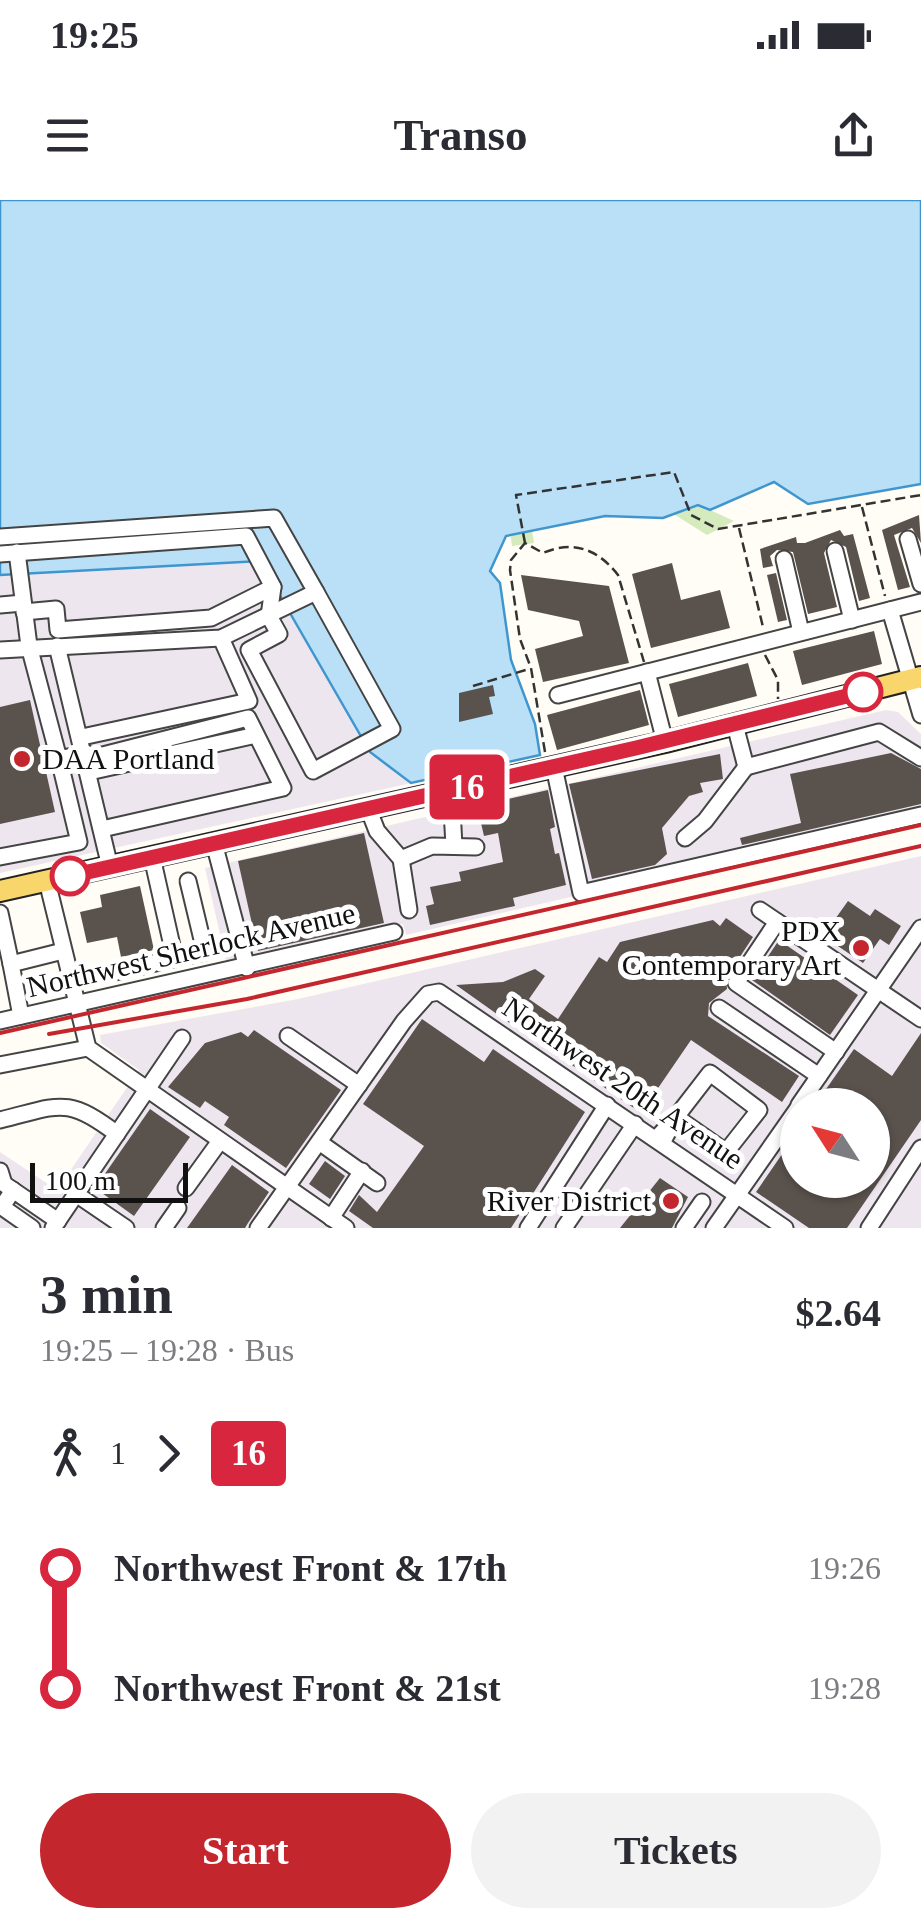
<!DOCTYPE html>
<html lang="en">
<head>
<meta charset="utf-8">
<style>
  body { margin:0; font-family:"Times New Roman",serif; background:#f2f2f3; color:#2b2b33; height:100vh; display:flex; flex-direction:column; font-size:38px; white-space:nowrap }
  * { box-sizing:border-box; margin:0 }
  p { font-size:32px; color:#7c7c81 }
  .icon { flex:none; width:55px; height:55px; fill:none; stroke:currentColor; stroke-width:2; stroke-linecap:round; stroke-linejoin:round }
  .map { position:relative; height:1028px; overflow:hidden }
  .panel { display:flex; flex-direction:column; background:#fff; flex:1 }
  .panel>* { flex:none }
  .badge { padding:0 20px; border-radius:8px; font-size:35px; line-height:65px }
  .needle { width:65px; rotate:306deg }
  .buttons { position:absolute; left:780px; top:888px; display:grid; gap:20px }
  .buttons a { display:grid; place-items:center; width:110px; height:110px; border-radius:50%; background:#fff; box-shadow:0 2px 8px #0004; font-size:50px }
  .scale { position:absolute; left:30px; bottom:25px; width:158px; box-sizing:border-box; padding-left:10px; border:5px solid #111; border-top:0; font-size:28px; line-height:35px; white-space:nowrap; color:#111; -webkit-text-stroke:8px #fff; paint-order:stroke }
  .map>.badge { position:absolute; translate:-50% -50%; box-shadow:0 0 0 5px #fff }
  .legs { display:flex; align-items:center; gap:15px; height:110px; padding:0 40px; font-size:32px }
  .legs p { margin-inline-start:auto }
  .headline { display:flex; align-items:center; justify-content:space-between; height:170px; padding:0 40px }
  h1 { font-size:55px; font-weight:700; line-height:75px }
  .primary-button { display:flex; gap:20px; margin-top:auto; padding:20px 40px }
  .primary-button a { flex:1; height:115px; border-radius:60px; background:#c4262e; color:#fff; font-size:40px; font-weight:700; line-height:115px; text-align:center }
  .primary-button a+a { background:#f2f2f3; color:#2b2b33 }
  ul { padding:0 40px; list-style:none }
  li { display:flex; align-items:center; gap:35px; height:120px; font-size:38px }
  li i { display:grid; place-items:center; width:15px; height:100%; margin:0 12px; background:currentColor }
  li i::after { content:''; width:25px; height:25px; margin:-12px; border:8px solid; border-radius:50%; background:#fff }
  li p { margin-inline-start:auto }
  li:first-child i { background:linear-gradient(#0000 50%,currentColor 0) }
  li:last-child i { background:linear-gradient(currentColor 50%,#0000 0) }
  .status { display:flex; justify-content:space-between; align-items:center; height:70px; padding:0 50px; background:#fff; direction:ltr }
  .status svg { height:28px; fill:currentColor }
  header { display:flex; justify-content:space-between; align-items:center; height:130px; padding:0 40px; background:#fff; font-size:45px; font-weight:700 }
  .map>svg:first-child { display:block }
  .industrial { fill:#eee6ef; fill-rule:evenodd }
  .green { fill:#d5ebbd }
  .water { fill:#b9e0f7; stroke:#3f96cf; stroke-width:2.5 }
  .building { fill:#5a524d }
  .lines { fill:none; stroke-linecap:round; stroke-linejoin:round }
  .minor-casing { stroke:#444; stroke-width:19 }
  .major-casing { stroke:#222; stroke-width:24 }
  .path { stroke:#333; stroke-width:2.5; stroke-dasharray:10 5; stroke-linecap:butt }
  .minor { stroke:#fff; stroke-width:15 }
  .major { stroke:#f9d66b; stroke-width:20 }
  .rail { stroke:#c4262e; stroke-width:4 }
  .line-1-casing { stroke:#fff; stroke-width:22 }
  .line-1 { stroke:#d7263d; stroke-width:15 }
  .stop-1-dot { fill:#fff; stroke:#d7263d; stroke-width:5 }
  .poi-dot { fill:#c4262e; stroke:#fff; stroke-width:4 }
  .labels { text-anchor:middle; stroke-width:10; stroke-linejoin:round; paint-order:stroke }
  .poi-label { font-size:30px; fill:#111; stroke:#fff; text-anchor:end }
  .street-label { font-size:30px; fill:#111; stroke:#fff }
</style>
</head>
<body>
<div class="status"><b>19:25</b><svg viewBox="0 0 49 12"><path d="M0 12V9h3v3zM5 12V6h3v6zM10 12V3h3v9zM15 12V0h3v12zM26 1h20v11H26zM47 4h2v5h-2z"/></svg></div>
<header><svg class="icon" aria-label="menu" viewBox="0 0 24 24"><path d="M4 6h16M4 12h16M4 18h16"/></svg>Transo<svg class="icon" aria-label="share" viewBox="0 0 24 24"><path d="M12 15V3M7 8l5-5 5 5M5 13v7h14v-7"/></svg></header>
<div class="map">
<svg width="921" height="1028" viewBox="0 0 921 1028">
  <rect width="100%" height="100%" fill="#fffdf5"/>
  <g class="industrial">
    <path d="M286,308L540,555L0,673V327Z"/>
    <path d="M886,510L898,512L921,534V616L406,735L403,724L227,765L205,668Z"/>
    <path d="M921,656V1028H0V952L57,990L139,870L101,843L100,835L298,799ZM798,905H872V980H798Z"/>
  </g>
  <path class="green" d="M503,282L697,304L734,321L707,335L672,313L529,312L534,343L512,346Z"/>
  <path class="water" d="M0,0H921V284L808,304L774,282L710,310L698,305L663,318L605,316L506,336L490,371L500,383L511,460L535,524L540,555L411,583L370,552L260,361L0,375Z"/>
  <g class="building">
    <path d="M919,315L921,343L912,328L894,335L910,387L898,390L882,330Z"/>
    <path d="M840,330L844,336L853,334L870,398L859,401L846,347L831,340L824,353L837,407L808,414L793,352L777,350L770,356L773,366L763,368L760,349L796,337L797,343H805Z"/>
    <path d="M672,363L681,400L720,390L730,428L651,448L632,374Z"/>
    <path d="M776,373L787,420L778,422L767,375Z"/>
    <path d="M521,375L609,386L629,463L543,482L535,449L583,436L579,421L528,410Z"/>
    <path d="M874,431L882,464L802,485L793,451Z"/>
    <path d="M748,463L757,496L678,517L669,484Z"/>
    <path d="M493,485L495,496L489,497L493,514L459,522V493Z"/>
    <path d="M640,490L649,525L557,550L547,515Z"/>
    <path d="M30,500L55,612L0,624V507Z"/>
    <path d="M891,553L921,569V604L742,645L740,638L801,623L790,574Z"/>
    <path d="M720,554L723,579L700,583L703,592L689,596L662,628L667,654L655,665L592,679L569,584Z"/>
    <path d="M548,590L555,627L550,629L555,654L559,653L566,685L513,698L515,706L430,725L426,706L434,704L430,687L461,681L459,672L503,662L498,633L484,636L477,606Z"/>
    <path d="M364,633L384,723L258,751L238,661Z"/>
    <path d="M140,686L154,750L121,757L117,737L87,743L80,712L102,707L100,695Z"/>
    <path d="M848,701L870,716L875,709L901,726L889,745L880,739L863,763L823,736Z"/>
    <path d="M726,718L753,737L726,778L727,789L709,803L708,816L799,876L782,902L691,840L641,913L536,840L544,828L520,811L511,824L456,785L503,782L535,769L545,776L529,799L558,819L599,757L607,762L620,742L713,720L720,726Z"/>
    <path d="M779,740L858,795L830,835L752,780Z"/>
    <path d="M422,819L484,862L493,849L585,912L511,1028H373L349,1011L359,995L377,1012L424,946L363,904Z"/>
    <path d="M254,830L341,890L286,968L224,925L229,917L205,901L200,908L168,887L205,843L241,832L248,837Z"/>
    <path d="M921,833V920L847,1028H809L756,992L798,931V980H872V905H815L854,849L892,876Z"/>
    <path d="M150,909L190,937L134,1016L95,988Z"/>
    <path d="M325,961L345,976L330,999L309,984Z"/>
    <path d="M232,965L269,992L248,1023L245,1028H187Z"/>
    <path d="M660,978L688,997L672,1028H620Z"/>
  </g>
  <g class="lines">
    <defs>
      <g id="minor">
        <path d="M0,337L274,318L316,392L221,438L0,450"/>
        <path d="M908,339L921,384"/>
        <path d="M835,351L852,420"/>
        <path d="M17,352L29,446L59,559"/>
        <path d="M0,354L246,336L273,387"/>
        <path d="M784,359L801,432"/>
        <path d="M0,405L23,403"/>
        <path d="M890,410L921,515"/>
        <path d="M24,412L56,409L58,430L211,418L273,387L269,416L279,434L249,450L313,571L392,529L316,392"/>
        <path d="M57,446L110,667"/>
        <path d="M647,472L665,542"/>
        <path d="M558,495L921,402"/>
        <path d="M735,525L746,567L879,532L921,558"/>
        <path d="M82,537L249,501L221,438"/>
        <path d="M87,559L248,518L283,588L102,629"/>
        <path d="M554,567L581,693L921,615"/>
        <path d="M89,572L256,535"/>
        <path d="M451,591L454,646"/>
        <path d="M368,608L377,631L401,659L409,710"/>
        <path d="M685,638L705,621L746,567"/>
        <path d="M214,643L247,768"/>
        <path d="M0,657L79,642L59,559L86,553"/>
        <path d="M152,657L175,759"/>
        <path d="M401,659L432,646L476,647"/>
        <path d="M47,681L88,848L346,1028"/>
        <path d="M760,710L921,819"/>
        <path d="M0,713L11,764"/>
        <path d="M777,722L736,783L836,852"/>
        <path d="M70,782L205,752L188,681"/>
        <path d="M719,808L819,876"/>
        <path d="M21,816L11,764L63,751"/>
        <path d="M0,821L394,732"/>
        <path d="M288,836L359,885"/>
        <path d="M0,865L88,848"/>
        <path d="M710,873L759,910L726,952L676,917Z"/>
        <path d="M799,905L921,728"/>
        <path d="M0,920C59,906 66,895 117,934"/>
        <path d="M656,939L676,917L662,943"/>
        <path d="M319,942L377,983"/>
        <path d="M0,971L4,984L58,1021"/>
        <path d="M186,988L220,941"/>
        <path d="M13,990L2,1007L32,1028"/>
        <path d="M76,994L126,1028"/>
        <path d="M331,1018L362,971"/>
        <path d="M53,1028L182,838"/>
        <path d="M164,1028L178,1008"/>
        <path d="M258,1028L404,821L428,794L439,792L785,1028"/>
        <path d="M528,1028L607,905"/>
        <path d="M564,1028L635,924"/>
        <path d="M684,1028L702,1002"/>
        <path d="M714,1028L798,908"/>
        <path d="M869,1028L921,948"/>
      </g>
      <path id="major" d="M0,691L665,542L921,477"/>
    </defs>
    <use href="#minor" class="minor-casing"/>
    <use href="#major" class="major-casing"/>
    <g class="path">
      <path d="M862,307L885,396"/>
      <path d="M739,328L763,427"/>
      <path d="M525,343L516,295L674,272L691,315L718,329L921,295"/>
      <path d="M765,455L778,480V499"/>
      <path d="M473,486L529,469"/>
      <path d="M545,552L531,468L520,439L510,370L511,360L525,343L543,353C573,340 598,349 618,375L644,462"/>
    </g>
    <use href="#minor" class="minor"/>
    <use href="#major" class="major"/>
    <g class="rail">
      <path d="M0,833L921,625"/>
      <path d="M49,834L247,799L921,646"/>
    </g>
  </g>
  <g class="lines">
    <defs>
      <path id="line-1" d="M70,676L636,548L863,492"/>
    </defs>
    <use href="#line-1" class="line-1-casing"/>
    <use href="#line-1" class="line-1"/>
  </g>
  <g class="stop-1-dot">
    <circle cx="863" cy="492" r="18"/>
    <circle cx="70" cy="676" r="18"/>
  </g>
  <g class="poi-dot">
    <circle cx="22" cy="559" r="10"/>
    <circle cx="861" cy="748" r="10"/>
    <circle cx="671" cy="1001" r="10"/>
  </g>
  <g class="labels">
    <g class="poi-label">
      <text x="42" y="569" text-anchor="start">DAA Portland</text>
      <text x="841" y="741">PDX<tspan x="841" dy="34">Contemporary Art</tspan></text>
      <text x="651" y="1011">River District</text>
    </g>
    <g class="street-label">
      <text transform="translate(191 750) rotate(-13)" y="10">Northwest Sherlock Avenue</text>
      <text transform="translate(623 883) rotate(34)" y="10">Northwest 20th Avenue</text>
    </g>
  </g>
</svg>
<div class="buttons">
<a><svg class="needle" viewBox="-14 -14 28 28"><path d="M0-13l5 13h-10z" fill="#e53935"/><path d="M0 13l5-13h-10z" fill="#7c7c81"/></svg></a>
</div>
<div class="scale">100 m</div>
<b class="badge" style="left:467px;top:587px;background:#d7263d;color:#fff">16</b>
</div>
<section class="panel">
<div class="headline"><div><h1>3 min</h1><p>19:25 – 19:28 · Bus</p></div><b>$2.64</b></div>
<div class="legs"><svg class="icon" aria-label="walk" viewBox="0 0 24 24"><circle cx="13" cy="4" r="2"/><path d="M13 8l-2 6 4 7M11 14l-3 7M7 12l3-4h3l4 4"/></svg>1<svg class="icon" aria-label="forward" viewBox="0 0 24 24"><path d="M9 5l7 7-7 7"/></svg><b class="badge" style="background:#d7263d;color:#fff">16</b></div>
<ul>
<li><i style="color:#d7263d"></i><b>Northwest Front &amp; 17th</b><p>19:26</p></li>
<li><i style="color:#d7263d"></i><b>Northwest Front &amp; 21st</b><p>19:28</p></li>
</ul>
<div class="primary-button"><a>Start</a><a>Tickets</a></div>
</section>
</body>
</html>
